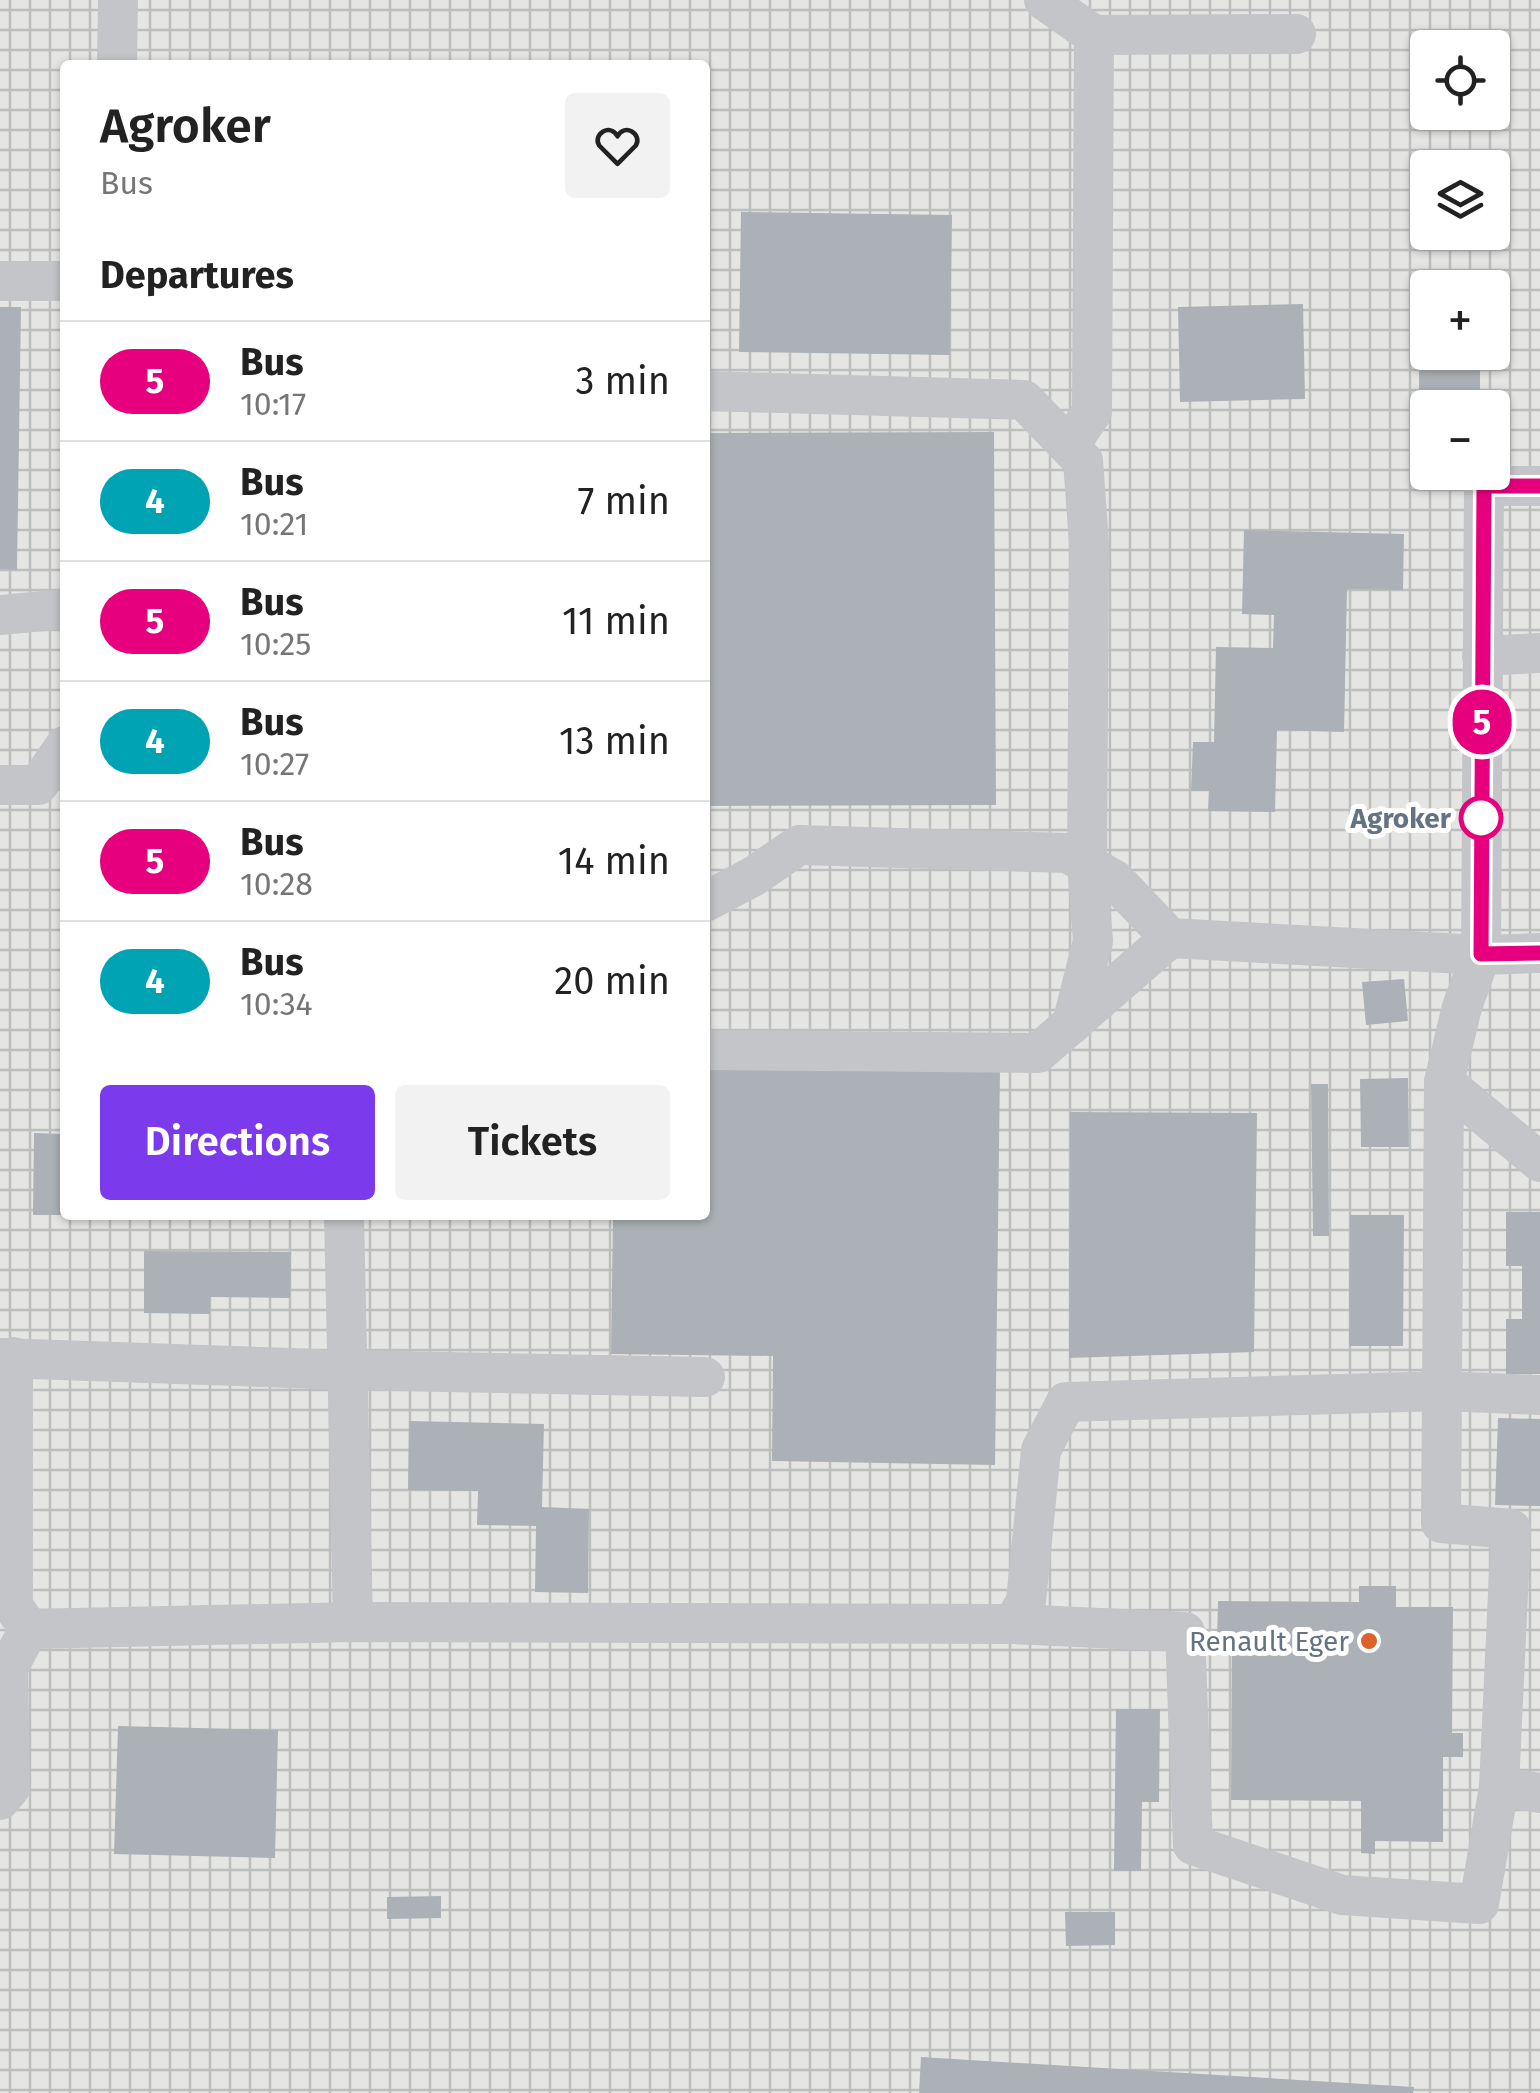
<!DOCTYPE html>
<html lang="en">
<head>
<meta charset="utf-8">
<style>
  body { margin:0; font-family:"Fira Sans",sans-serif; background:#f2f2f2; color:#222; height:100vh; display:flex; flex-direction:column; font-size:38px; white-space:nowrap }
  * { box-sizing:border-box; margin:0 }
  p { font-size:32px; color:#767676 }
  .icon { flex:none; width:55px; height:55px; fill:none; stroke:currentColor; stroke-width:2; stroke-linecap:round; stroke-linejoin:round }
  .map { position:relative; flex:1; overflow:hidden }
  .sheet { position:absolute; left:60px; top:60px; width:650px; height:1160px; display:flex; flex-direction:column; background:#fff; border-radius:10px; box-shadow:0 2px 8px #0004 }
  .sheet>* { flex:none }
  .badge { padding:0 20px; border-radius:32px; font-size:35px; line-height:65px }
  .buttons { position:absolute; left:1410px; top:30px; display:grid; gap:20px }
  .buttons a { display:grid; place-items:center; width:100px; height:100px; border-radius:10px; background:#fff; box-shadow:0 2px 8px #0004; font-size:50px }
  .map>.badge { position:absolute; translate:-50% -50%; box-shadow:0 0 0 5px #fff }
  h2 { padding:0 40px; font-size:38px; line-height:90px }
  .round { display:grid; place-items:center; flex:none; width:105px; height:105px; border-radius:10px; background:#f2f2f2 }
  .overview { display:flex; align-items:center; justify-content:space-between; height:170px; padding:0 40px }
  h1 { font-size:48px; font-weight:600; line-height:75px }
  .cta { display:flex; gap:20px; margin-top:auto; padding:20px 40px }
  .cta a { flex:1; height:115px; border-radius:10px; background:#7c3aed; color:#fff; font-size:40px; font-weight:600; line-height:115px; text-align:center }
  .cta a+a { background:#f2f2f2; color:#222 }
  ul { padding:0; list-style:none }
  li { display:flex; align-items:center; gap:30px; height:120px; padding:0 40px; border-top:2px solid #e0e0e0 }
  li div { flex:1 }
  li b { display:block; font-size:38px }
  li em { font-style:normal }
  li .badge { min-width:110px; font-weight:700; text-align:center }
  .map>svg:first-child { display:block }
  .industrial { fill:url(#industrial-grid); fill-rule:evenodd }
  .building { fill:#abb1b6 }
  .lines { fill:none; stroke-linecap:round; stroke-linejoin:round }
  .minor { stroke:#c3c5c9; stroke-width:40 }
  .line-casing { stroke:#fff; stroke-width:22 }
  .line { stroke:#e6007e; stroke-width:15 }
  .stop-dot { fill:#fff; stroke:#e6007e; stroke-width:5 }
  .poi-dot { fill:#dc622a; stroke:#fff; stroke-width:4 }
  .labels { text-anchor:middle; stroke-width:10; stroke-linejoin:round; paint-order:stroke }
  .stop-label { font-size:28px; font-weight:bold; fill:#657281; stroke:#fff; text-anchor:end }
  .poi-label { font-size:28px; fill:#657281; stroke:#fff; text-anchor:end }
</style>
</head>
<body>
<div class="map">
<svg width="1540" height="2093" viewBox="0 0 1540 2093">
  <defs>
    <pattern id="industrial-grid" width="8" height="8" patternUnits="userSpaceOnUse" patternTransform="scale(2.5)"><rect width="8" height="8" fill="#e5e6e4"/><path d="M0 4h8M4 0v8" fill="none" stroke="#bdbfbe"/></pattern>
  </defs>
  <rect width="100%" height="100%" fill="#f4f5f1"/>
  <path class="industrial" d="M0,0H1540V2093H0ZM1428,48H1492V112H1428ZM65,65H705V1215H65ZM1428,168H1492V232H1428ZM1428,288H1492V352H1428ZM1428,408H1492V472H1428Z"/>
  <g class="building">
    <path d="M741,212L952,215L950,355L739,352Z"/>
    <path d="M1419,281H1480V288H1428V352H1480V408H1428V411H1419Z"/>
    <path d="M1303,304L1305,399L1180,402L1178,307Z"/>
    <path d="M0,307H21L17,570L0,569Z"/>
    <path d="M994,432L996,805L705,806V433Z"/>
    <path d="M1244,530L1404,534L1403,590L1347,589L1344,732L1277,730L1275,812L1208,811L1209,791H1191L1193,742H1214L1216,647L1273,648L1274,615L1242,614Z"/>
    <path d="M1404,979L1408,1021L1366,1025L1362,982Z"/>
    <path d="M705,1066L1000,1070L995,1465L772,1461L773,1356L611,1354L613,1215H705Z"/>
    <path d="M1408,1078L1409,1147H1361L1360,1079Z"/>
    <path d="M1311,1084H1328L1329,1236H1313Z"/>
    <path d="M1070,1112L1257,1113L1254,1352L1069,1358Z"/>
    <path d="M34,1133L65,1134V1215H33Z"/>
    <path d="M1506,1212H1540V1374H1506V1319H1522V1266H1506Z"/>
    <path d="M1350,1215H1404L1403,1346H1349Z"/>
    <path d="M144,1251L291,1252L290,1298L210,1297V1314L144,1313Z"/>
    <path d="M1498,1418L1540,1419V1506L1495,1505Z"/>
    <path d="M409,1421L544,1424L542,1507L589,1509L588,1593L535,1592L536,1526L477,1525L478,1491L408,1490Z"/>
    <path d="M1359,1586H1396V1607H1453L1452,1733H1463V1757H1443V1842L1375,1841V1854L1361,1853V1801L1231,1800L1232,1640H1217L1218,1601L1359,1602Z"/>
    <path d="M1116,1709H1160L1159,1802H1142L1141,1871H1114Z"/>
    <path d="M118,1726L278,1730L275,1858L114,1854Z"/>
    <path d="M441,1896V1918L387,1919V1897Z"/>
    <path d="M1065,1912H1115V1945L1066,1946Z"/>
    <path d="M921,2057L1414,2087L1413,2093H919Z"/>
  </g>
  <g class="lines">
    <g class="minor">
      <path d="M1044,0L1094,35L1092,412L1069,446"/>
      <path d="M1094,35L1296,34"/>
      <path d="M117,65L118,0"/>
      <path d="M0,281H65"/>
      <path d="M705,391L1024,400L1083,461L1089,544L1087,864L1115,880L1170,938L1481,955L1540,953"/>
      <path d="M0,615L65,609"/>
      <path d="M1482,656L1540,653"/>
      <path d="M0,785H38L65,746"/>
      <path d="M705,902L754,876L799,845L1067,853L1087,864L1093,941L1072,1024"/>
      <path d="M705,1050L1038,1053L1170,938"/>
      <path d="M1444,1082L1540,1162"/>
      <path d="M344,1215L353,1622"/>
      <path d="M13,1357V1606L29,1629"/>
      <path d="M0,1358L348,1370L705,1377"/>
      <path d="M1540,1395L1442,1391L1441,1523L1511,1529L1499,1787L1540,1793"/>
      <path d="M1013,1624L1185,1632L1193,1845L1342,1895L1479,1904L1499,1787"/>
      <path d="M29,1629L353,1622L1013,1624L1026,1601L1041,1450L1066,1402L1442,1391L1444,1082L1462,1007L1481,955L1484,486H1540"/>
      <path d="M0,1800L10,1788L8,1668L29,1629"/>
    </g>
  </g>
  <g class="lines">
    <defs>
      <path id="line" d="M1540,486H1484L1481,954L1540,953"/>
    </defs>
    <use href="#line" class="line-casing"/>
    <use href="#line" class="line"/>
  </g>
  <circle class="stop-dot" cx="1481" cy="818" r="20"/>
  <circle class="poi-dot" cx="1369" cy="1641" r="10"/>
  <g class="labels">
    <g class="stop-label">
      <text x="1451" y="828">Agroker</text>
    </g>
    <g class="poi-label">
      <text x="1349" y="1651">Renault Eger</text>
    </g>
  </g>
</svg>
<div class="buttons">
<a><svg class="icon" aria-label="locate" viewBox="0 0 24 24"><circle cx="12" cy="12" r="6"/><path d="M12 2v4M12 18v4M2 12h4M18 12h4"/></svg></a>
<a><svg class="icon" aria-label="layers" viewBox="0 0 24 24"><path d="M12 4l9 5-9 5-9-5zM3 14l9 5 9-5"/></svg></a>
<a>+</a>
<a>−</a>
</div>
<b class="badge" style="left:1482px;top:722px;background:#e6007e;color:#fff">5</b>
<section class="sheet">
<div class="overview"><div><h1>Agroker</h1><p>Bus</p></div><a class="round"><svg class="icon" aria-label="heart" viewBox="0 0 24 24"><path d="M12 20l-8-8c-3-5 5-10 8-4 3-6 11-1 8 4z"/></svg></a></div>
<h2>Departures</h2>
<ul>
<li><span class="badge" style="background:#e6007e;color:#fff">5</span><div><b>Bus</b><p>10:17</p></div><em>3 min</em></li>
<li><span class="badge" style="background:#00a3b4;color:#fff">4</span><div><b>Bus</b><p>10:21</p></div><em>7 min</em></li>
<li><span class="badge" style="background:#e6007e;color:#fff">5</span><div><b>Bus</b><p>10:25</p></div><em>11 min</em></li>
<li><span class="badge" style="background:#00a3b4;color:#fff">4</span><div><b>Bus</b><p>10:27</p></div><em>13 min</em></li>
<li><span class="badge" style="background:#e6007e;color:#fff">5</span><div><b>Bus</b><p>10:28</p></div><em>14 min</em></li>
<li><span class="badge" style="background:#00a3b4;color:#fff">4</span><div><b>Bus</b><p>10:34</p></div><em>20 min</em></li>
</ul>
<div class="cta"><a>Directions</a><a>Tickets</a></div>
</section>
</div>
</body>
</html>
